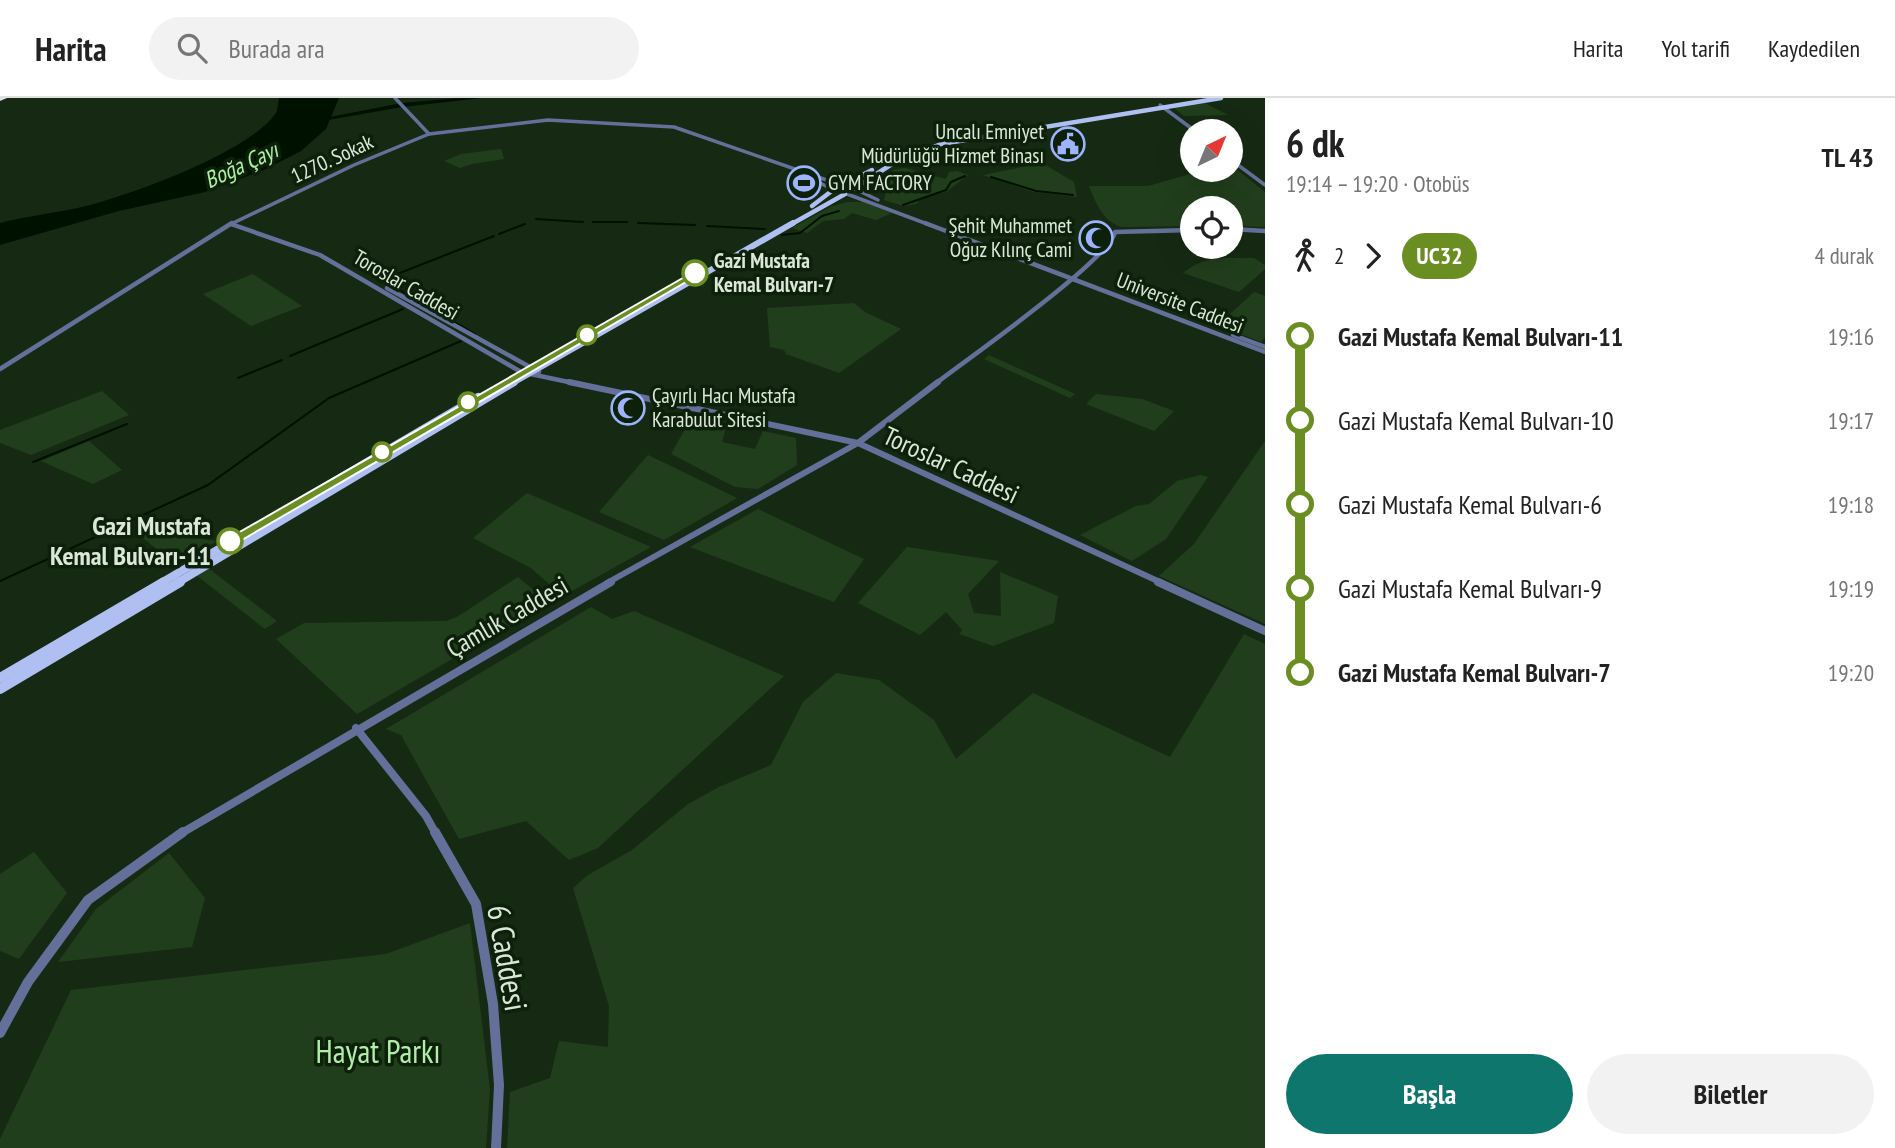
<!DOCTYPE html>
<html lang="tr">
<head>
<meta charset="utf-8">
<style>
  body { margin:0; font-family:"PT Sans Narrow",sans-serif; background:#f2f2f2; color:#222; height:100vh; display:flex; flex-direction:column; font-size:26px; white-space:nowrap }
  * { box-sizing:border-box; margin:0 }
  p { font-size:23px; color:#767676 }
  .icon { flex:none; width:38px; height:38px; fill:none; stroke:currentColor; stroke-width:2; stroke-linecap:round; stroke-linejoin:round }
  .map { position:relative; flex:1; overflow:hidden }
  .details { display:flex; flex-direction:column; background:#fff; width:630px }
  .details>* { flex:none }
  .badge { padding:0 14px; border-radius:23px; font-size:24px; line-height:46px }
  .needle { width:46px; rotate:43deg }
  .buttons { position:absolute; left:1180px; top:21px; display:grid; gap:14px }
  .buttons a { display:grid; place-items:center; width:63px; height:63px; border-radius:50%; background:#fff; box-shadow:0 7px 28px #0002; font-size:35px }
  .map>.badge { position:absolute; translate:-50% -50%; box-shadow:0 0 0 4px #fff }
  .legs { display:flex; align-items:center; gap:10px; height:77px; padding:0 21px; font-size:23px }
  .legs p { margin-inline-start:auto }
  .headline { display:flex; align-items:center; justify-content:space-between; height:119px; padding:0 21px }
  h1 { font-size:38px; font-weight:700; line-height:52px }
  .cta { display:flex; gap:14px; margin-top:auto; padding:14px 21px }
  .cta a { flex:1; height:80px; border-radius:42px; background:#0f766e; color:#fff; font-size:28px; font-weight:700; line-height:80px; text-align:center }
  .cta a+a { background:#f2f2f2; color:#222 }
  ul { padding:0 21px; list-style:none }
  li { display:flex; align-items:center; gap:24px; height:84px; font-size:26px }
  li i { display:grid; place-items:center; width:10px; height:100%; margin:0 9px; background:currentColor }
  li i::after { content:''; width:18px; height:18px; margin:-9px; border:5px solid; border-radius:50%; background:#fff }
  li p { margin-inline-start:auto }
  li:first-child i { background:linear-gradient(#0000 50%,currentColor 0) }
  li:last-child i { background:linear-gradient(currentColor 50%,#0000 0) }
  header { display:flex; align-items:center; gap:42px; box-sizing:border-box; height:98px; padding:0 35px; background:#fff; border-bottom:2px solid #e0e0e0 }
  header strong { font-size:33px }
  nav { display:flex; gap:38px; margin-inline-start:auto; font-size:24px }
  .search { width:490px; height:63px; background:#f2f2f2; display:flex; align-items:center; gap:18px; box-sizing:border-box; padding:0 24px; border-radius:38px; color:#767676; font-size:26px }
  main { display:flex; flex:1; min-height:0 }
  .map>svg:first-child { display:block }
  .green { fill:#213e1c }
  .water { fill:#010 }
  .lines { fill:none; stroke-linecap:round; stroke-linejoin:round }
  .stream { stroke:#010; stroke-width:2 }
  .river { fill:#010; fill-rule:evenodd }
  .minor-far4 { stroke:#647099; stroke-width:3.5 }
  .minor-far3 { stroke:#647099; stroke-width:4.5 }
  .minor-far2 { stroke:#647099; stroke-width:6 }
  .minor-far1 { stroke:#647099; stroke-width:8 }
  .minor { stroke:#647099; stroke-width:10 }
  .major-far3 { stroke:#b0bff2; stroke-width:4.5 }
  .major-far2 { stroke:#b0bff2; stroke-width:6 }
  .major-far1 { stroke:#b0bff2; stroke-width:8 }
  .major { stroke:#b0bff2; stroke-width:10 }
  .highway { fill:#dae0f5; fill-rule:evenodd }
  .line-1 { fill:#6b8e23; stroke:#fff; stroke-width:2 }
  .stop-1-dot { fill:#fff; stroke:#6b8e23; stroke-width:3.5 }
  .labels { text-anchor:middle; stroke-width:7; stroke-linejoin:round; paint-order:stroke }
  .far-poi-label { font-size:21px; fill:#dbe8d9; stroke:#0d200a; text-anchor:end }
  .far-street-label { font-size:21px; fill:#dbe8d9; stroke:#0d200a }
  .far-stop-label { font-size:21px; font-weight:bold; fill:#dbe8d9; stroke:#0d200a; text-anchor:start }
  .far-water-label { font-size:23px; font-style:italic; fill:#b2f0a8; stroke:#0d200a }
  .street-label { font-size:26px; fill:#dbe8d9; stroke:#0d200a }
  .stop-label { font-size:26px; font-weight:bold; fill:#dbe8d9; stroke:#0d200a; text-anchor:end }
  .near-street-label { font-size:32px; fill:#dbe8d9; stroke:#0d200a }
  .near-park-label { font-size:32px; fill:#b1eea7; stroke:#0d200a }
</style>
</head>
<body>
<header>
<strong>Harita</strong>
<div class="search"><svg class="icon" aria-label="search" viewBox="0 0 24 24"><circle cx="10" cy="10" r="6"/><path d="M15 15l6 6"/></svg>Burada ara</div>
<nav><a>Harita</a><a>Yol tarifi</a><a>Kaydedilen</a></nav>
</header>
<main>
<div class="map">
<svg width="1265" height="1050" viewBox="0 0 1265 1050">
  <rect width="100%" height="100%" fill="#162a13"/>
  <g class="green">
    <path d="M1203,4L1228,17L1184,18L1174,10Z"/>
    <path d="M501,51L504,61L472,66L460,70L444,63L461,56Z"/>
    <path d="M1042,65L1074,84L1077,99L1033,94L983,77Z"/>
    <path d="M905,70L946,81L949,74L957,73L968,77L946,94L922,100L916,106L903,108L884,102L887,90L876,86L893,72Z"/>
    <path d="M1235,70L1265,94V129L1230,128V110H1192V128L1122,129C1103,124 1096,105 1089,88H1148L1197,74L1211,77Z"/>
    <path d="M847,104H863L892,115L876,122L852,115L844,121L823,123L807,135L792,130L830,109Z"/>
    <path d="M1254,160L1265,167V171L1239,194L1183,175C1207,156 1225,161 1254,160Z"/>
    <path d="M253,176L302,208L251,228L203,196Z"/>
    <path d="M1254,194L1265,198V239L1261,244L1218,227Z"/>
    <path d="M854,205L865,214L901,231L839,275L786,256L784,252L770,249L767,210Z"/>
    <path d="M989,257L1075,296L1070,300L984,261Z"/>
    <path d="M102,293L129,317L31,357L0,345V332Z"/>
    <path d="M1096,296L1142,301L1174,313L1154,333L1086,306Z"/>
    <path d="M693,317L727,325L722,344L755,351L763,333L796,340L797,367L758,391L735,389L671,356Z"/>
    <path d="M89,343L122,372L93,386L41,363Z"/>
    <path d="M1265,343V526L1159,478L1194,446Z"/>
    <path d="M648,357L737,400L664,442L599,414Z"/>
    <path d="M1201,377L1208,379L1166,441L1132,463L1080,437L1136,408L1149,406L1177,383Z"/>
    <path d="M527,395L651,449L563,498L531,470L473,440Z"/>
    <path d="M758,411L864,461L834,504L690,449Z"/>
    <path d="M154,425L171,437L217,443L176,466L135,434Z"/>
    <path d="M907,449L999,463L968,496L974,515L1001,518L1000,474L1058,498L1054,525L993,548L959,536L962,532L946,514L920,537L858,505Z"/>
    <path d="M208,470L277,523L265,531L196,477Z"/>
    <path d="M518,479L549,505L357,616L276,541L304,525L446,523L457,519Z"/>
    <path d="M591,509L612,521L634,513L784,578L598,750L569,762L526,723L459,741L401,637L386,631Z"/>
    <path d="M1244,536L1265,546V1050H507L510,994L550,980L559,943L608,949L609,908L573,790L588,777L632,752L688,706L719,689L771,667L803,604L836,575L879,582L934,622L956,661L1033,595L1170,659Z"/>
    <path d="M34,754L67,795L19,861L0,853V776Z"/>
    <path d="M169,755L205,800L192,849L58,864L96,811Z"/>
    <path d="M470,825L490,992L486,1050H0V1041L71,892L386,856Z"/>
  </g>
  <path class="water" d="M279,0H339L326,31L301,53L264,72L205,94L119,113L0,147V125C30,117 60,115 90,107C135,95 249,54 276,15C278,11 278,5 279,0Z"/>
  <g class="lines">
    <g class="stream">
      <path d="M991,79L1036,93L1073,97"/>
      <path d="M903,107L946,92L951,84L965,78"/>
      <path d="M536,121L583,124"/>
      <path d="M593,124H627"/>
      <path d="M638,125L695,127"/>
      <path d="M707,128L765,131"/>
      <path d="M499,136L525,126"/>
      <path d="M782,137L800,135L822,118L839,113"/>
      <path d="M414,200L382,182L494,138"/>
      <path d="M419,203L475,236"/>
      <path d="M290,258L403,211"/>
      <path d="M238,280L282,262"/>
      <path d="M33,364L127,326"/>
      <path d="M0,483L208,387L329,300L461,243"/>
    </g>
    <path class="river" d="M459,0H482L402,9L317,24L314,22L402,5Z"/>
    <g class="minor-far4">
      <path d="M395,0L429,36"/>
      <path d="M1160,7L1195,33"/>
      <path d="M1230,61L1265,87"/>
      <path d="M812,81L832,91"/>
      <path d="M855,91L878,102"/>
      <path d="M847,96L930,127"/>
      <path d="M231,126L234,127"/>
      <path d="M229,127L354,67L429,36L548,22L674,29L841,87"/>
    </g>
    <g class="minor-far3">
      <path d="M925,125L1265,254"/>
      <path d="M231,126L320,157L521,274L578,286"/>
      <path d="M1230,131L1265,133"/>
      <path d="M387,190L539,274"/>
      <path d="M1233,237L1265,249"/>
      <path d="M0,271L232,125"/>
      <path d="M935,286C966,262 1109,162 1115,134L1192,132"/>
    </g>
    <g class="minor-far2">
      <path d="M569,284L858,345L1162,485"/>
      <path d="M607,485L858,345L938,284"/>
    </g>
    <g class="minor-far1">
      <path d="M1158,484L1265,533"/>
      <path d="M356,630L426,718L436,736"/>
      <path d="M180,736L611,484"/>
    </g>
    <g class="minor">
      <path d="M435,734L476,806L493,906L499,987L496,1050"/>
      <path d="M0,935L28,884L88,802L183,734"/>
    </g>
    <g class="major-far3">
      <path d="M843,87L872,72"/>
      <path d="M855,90L895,64L941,46L1221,0"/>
      <path d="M812,108L833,92"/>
      <path d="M790,127L845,96"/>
    </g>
    <path class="major-far2" d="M511,286L793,125"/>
    <g class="major-far1">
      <path d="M161,485L478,299"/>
      <path d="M177,485L514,284"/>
    </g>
    <g class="major">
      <path d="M0,580L164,484"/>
      <path d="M0,591L180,484"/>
    </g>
    <path class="highway" d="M0,0H7L0,3Z"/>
  </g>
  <path class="line-1" d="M695,173L698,174V177L235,446L230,447L224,443Z"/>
  <defs>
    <symbol id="civic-ring" viewBox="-11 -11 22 22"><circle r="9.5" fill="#0d200a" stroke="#9eb3fd" stroke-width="1.5"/><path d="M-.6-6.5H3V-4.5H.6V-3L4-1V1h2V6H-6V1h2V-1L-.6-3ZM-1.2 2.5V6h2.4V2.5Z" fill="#9eb3fd"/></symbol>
    <symbol id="stadium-ring" viewBox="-11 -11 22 22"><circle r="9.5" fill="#0d200a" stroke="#9eb3fd" stroke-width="1.5"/><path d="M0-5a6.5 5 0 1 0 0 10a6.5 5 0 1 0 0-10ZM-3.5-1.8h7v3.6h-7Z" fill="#9eb3fd"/></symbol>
    <symbol id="mosque-ring" viewBox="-11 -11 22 22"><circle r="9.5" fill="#0d200a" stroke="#9eb3fd" stroke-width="1.5"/><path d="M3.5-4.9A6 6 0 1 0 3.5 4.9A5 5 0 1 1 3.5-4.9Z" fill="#9eb3fd"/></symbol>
  </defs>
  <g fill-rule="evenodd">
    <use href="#civic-ring" x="1049" y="27" width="38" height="38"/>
    <use href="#stadium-ring" x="785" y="66" width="38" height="38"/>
    <use href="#mosque-ring" x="1077" y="121" width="38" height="38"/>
    <use href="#mosque-ring" x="609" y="291" width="38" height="38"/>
  </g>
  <g class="stop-1-dot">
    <circle cx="695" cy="175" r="12"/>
    <circle cx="587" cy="237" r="9"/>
    <circle cx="468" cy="304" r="9"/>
    <circle cx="382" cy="354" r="9"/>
    <circle cx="230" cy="443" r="12"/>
  </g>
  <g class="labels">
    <g class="far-poi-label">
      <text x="1044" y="41">Uncalı Emniyet<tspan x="1044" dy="24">Müdürlüğü Hizmet Binası</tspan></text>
      <text x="828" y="92" text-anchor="start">GYM FACTORY</text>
      <text x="1072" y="135">Şehit Muhammet<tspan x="1072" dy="24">Oğuz Kılınç Cami</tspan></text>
      <text x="652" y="305" text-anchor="start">Çayırlı Hacı Mustafa<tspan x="652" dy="24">Karabulut Sitesi</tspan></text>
    </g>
    <g class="far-street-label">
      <text transform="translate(332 61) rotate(-25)" y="7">1270. Sokak</text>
      <text transform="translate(406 187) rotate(30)" y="7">Toroslar Caddesi</text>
      <text transform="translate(1180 205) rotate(21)" y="7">Universite Caddesi</text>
    </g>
    <g class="far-stop-label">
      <text x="714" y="170">Gazi Mustafa<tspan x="714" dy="24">Kemal Bulvarı-7</tspan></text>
    </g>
    <g class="far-water-label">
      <text transform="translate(241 67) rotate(-25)" y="8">Boğa Çayı</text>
    </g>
    <g class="street-label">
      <text transform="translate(951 367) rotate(25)" y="9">Toroslar Caddesi</text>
      <text transform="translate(507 519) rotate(-30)" y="9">Çamlık Caddesi</text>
    </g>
    <g class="stop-label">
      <text x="211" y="437">Gazi Mustafa<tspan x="211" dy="30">Kemal Bulvarı-11</tspan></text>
    </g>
    <g class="near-street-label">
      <text transform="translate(507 860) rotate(80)" y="11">6 Caddesi</text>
    </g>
    <g class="near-park-label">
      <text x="378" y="965">Hayat Parkı</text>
    </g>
  </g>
</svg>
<div class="buttons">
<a><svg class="needle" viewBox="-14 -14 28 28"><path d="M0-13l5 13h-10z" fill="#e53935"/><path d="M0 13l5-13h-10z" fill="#767676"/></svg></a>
<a><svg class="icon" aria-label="locate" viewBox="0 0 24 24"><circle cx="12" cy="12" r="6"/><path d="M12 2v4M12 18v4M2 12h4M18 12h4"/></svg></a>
</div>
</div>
<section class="details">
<div class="headline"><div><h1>6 dk</h1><p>19:14 – 19:20 · Otobüs</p></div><b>TL 43</b></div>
<div class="legs"><svg class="icon" aria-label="walk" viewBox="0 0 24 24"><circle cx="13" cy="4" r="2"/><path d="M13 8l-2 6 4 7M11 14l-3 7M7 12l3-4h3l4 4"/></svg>2<svg class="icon" aria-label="forward" viewBox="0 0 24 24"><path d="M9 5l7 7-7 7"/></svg><b class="badge" style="background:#6b8e23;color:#fff">UC32</b><p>4 durak</p></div>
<ul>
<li><i style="color:#6b8e23"></i><b>Gazi Mustafa Kemal Bulvarı-11</b><p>19:16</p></li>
<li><i style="color:#6b8e23"></i><span>Gazi Mustafa Kemal Bulvarı-10</span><p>19:17</p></li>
<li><i style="color:#6b8e23"></i><span>Gazi Mustafa Kemal Bulvarı-6</span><p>19:18</p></li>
<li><i style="color:#6b8e23"></i><span>Gazi Mustafa Kemal Bulvarı-9</span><p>19:19</p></li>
<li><i style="color:#6b8e23"></i><b>Gazi Mustafa Kemal Bulvarı-7</b><p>19:20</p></li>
</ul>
<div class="cta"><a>Başla</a><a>Biletler</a></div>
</section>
</main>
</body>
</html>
